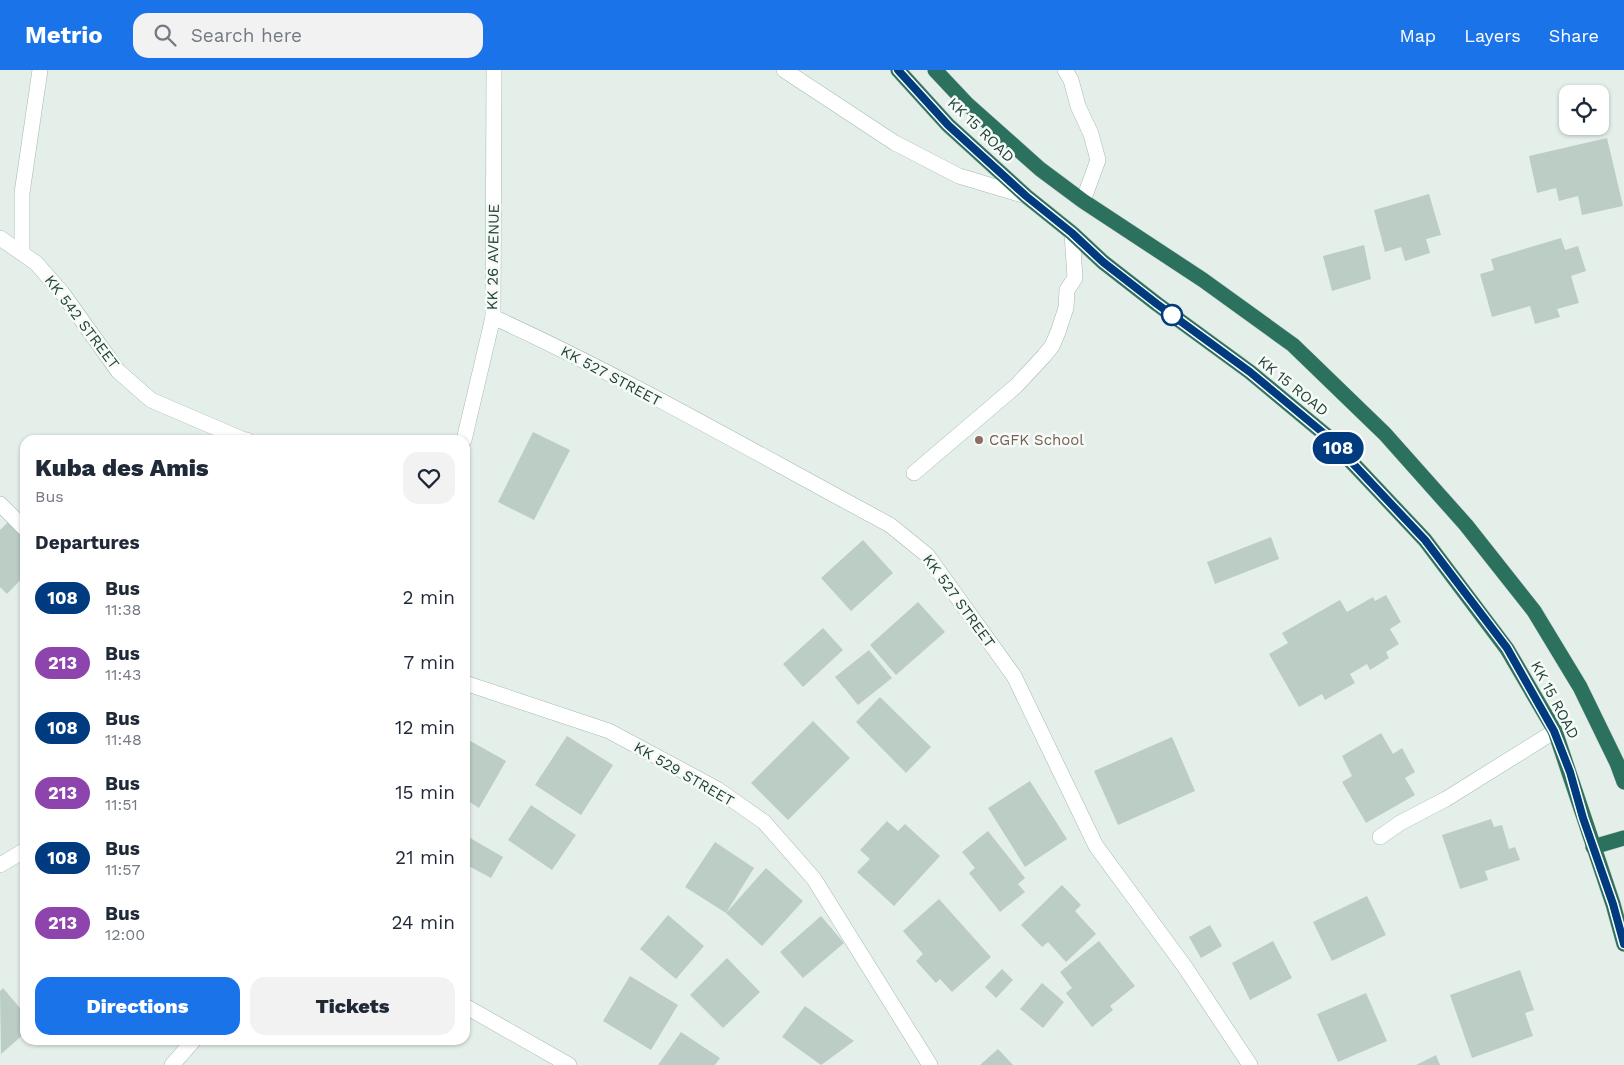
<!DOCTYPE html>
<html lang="en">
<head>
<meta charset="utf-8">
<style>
  body { margin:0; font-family:"Work Sans",sans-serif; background:#f2f2f3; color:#1f2937; height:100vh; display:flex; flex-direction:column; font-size:19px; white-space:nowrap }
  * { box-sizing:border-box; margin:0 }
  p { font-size:16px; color:#747a83 }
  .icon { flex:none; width:28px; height:28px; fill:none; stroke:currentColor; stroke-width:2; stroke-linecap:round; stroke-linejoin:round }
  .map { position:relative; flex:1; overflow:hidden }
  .side { position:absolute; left:20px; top:365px; width:450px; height:610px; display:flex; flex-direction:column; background:#fff; border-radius:15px; box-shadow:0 1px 4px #0004 }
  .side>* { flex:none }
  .badge { padding:0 10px; border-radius:16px; font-size:18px; line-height:32px }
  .tools { position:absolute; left:1559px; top:15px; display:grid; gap:10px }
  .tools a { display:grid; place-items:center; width:50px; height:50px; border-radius:10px; background:#fff; box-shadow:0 1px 4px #0004; font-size:25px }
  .map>.badge { position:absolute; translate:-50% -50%; box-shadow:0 0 0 2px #fff }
  h2 { padding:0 15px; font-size:19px; line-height:45px }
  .round { display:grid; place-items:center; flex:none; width:52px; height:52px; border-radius:15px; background:#f2f2f3 }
  .headline { display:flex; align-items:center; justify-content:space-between; height:85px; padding:0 15px }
  h1 { font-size:24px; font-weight:800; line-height:38px }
  .cta { display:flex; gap:10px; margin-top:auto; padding:10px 15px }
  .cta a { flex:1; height:58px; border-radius:15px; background:#1a73e8; color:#fff; font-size:20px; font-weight:800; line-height:58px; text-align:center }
  .cta a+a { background:#f2f2f3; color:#1f2937 }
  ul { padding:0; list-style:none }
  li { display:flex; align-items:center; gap:15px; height:65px; padding:0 15px }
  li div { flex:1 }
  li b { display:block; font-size:19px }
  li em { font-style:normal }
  li .badge { min-width:55px; font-weight:700; text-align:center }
  header { display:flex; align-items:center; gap:30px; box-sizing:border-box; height:70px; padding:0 25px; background:#1a73e8; color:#fff }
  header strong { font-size:24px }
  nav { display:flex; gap:28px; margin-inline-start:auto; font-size:18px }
  .search { width:350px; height:45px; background:#f2f2f3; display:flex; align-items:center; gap:12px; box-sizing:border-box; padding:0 18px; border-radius:15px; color:#747a83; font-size:19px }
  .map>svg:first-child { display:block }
  .building { fill:#bccdc5 }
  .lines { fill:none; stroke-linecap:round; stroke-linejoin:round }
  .minor-casing { stroke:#a7b8b1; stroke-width:16 }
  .highway-casing { stroke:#c1cac7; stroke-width:16 }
  .minor { stroke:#fff; stroke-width:15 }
  .highway { stroke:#2b715e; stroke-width:15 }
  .line-casing { stroke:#fff; stroke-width:11 }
  .line { stroke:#003b80; stroke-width:8 }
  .stop-dot { fill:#fff; stroke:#003b80; stroke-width:2.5 }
  .education-dot { fill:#8d6e63; stroke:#f6fbf8; stroke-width:2 }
  .labels { text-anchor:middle; stroke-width:5; stroke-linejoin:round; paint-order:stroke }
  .street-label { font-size:15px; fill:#224338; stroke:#f6fbf8 }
  .education-label { font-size:15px; fill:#785e54; stroke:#f6fbf8; text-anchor:start }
</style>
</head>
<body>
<header>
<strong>Metrio</strong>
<div class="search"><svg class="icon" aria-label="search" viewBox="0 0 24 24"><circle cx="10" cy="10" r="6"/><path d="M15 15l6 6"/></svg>Search here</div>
<nav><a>Map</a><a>Layers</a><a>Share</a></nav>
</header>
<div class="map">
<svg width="1624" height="995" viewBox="0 0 1624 995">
  <rect width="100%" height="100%" fill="#e5efea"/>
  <g class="building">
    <path d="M1607,68L1623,136L1582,145L1578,126L1559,131L1556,118L1537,123L1529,86Z"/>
    <path d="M1429,124L1441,165L1426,169L1430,183L1405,191L1401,177L1385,182L1374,140Z"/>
    <path d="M1561,168L1565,180L1578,176L1586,201L1571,206L1579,233L1557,239L1560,247L1535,254L1530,236L1492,247L1480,204L1494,200L1491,189Z"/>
    <path d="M1364,175L1371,209L1332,221L1323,186Z"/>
    <path d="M533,362L570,380L534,450L498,432Z"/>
    <path d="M10,450L25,464V505L7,524L0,517V460Z"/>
    <path d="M1271,467L1279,489L1215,514L1207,492Z"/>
    <path d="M863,470L893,503L851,541L821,508Z"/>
    <path d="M1386,525L1401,552L1390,559L1399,574L1386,582L1389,588L1370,600L1367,594L1350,604L1355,613L1325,630L1322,624L1299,637L1269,584L1288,573L1282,563L1340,530L1347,542L1373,527L1375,531Z"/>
    <path d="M918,532L945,562L896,605L870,575Z"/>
    <path d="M823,558L843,580L803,617L783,594Z"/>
    <path d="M869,580L892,608L858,635L835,607Z"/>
    <path d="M880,627L931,677L906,703L856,652Z"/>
    <path d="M813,651L850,688L788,750L751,713Z"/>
    <path d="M1381,663L1393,684L1402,678L1415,702L1405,708L1415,725L1366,753L1342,712L1352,706L1342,686Z"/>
    <path d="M567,666L613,695L581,745L535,715Z"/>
    <path d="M1172,667L1195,721L1118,755L1094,701Z"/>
    <path d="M465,668L506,691L479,738L465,729Z"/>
    <path d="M1030,711L1067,769L1025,797L988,738Z"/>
    <path d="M531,735L576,765L552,800L508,770Z"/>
    <path d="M1491,749L1494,757L1502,755L1509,779L1515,777L1520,790L1485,801L1488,810L1460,819L1442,765Z"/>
    <path d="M887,751L898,761L905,754L940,786L894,836L857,802L870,789L860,780Z"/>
    <path d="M988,761L1025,808L1018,814L1025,822L1000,842L969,803L975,798L962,782Z"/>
    <path d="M465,765L503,787L491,808L465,794Z"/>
    <path d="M715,772L754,798L726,843L766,798L803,831L762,876L726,843L685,817Z"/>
    <path d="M1062,815L1081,835L1075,841L1096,864L1066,892L1048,872L1042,877L1021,855Z"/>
    <path d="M1367,826L1386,865L1332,891L1313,852Z"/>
    <path d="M939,829L991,887L952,922L940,909L936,913L916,891L923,884L903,861Z"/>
    <path d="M668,845L704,876L676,909L640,879Z"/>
    <path d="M821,846L844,873L803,908L780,882Z"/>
    <path d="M1210,855L1222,876L1201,888L1189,867Z"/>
    <path d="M1099,871L1135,916L1110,936L1113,940L1092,957L1066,923L1072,918L1060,902Z"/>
    <path d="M1273,871L1292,908L1250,930L1232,893Z"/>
    <path d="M727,888L760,922L723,958L690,925Z"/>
    <path d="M1002,899L1013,910L996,928L985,917Z"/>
    <path d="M1520,900L1534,940L1525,943L1533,966L1472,988L1450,925Z"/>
    <path d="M630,906L678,935L651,980L603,951Z"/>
    <path d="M1042,913L1064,932L1043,958L1020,939Z"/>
    <path d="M3,918L25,944V963L1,984L0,921Z"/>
    <path d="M1366,923L1387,971L1338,992L1317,944Z"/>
    <path d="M805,936L854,971L821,995L782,967Z"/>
    <path d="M681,962L720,988L715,995H658Z"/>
    <path d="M998,979L1013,995H980Z"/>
    <path d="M1436,985L1440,995H1416Z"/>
  </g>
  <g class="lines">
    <defs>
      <g id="minor">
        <path d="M784,0L895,73L959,106L1026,126"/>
        <path d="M1065,0L1071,10L1078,36L1091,64L1098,90L1083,131"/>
        <path d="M0,168L36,193L63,224L118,301L151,330L242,369L247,370"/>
        <path d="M22,183V123L40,0"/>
        <path d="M493,247C629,309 759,385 890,455L927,485L1014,606L1096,776L1185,897L1250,995"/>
        <path d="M464,370L493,247L494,0"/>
        <path d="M914,403L1016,316L1044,286L1052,276L1058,262L1066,238L1067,220L1075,208L1072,163"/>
        <path d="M0,434L25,459"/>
        <path d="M465,613L609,661L717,719L764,752L814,809L930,995"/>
        <path d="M1380,767L1400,753L1446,729L1555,661"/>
        <path d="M0,795L25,780"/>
        <path d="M465,936L569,995"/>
        <path d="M172,995L194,970"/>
      </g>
      <g id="highway">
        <path d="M898,0L948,55L1026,126L1072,163L1103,192L1157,234L1250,302L1327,366L1425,470L1507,579L1555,661L1613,834L1624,874"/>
        <path d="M935,0L966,33L1040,99L1083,131L1203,210L1293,275L1385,364L1466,455L1534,541L1580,617L1617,693L1624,712"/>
        <path d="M1593,777L1624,768"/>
      </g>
    </defs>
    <use href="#minor" class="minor-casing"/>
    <use href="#highway" class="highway-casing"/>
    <use href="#minor" class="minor"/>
    <use href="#highway" class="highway"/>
  </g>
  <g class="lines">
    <defs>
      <path id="line" d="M898,0L948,55L1026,126L1072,163L1103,192L1157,234L1250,302L1327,366L1425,470L1507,578L1554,661L1570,702L1583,748L1613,834L1624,874"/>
    </defs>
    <use href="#line" class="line-casing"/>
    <use href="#line" class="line"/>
  </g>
  <circle class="stop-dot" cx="1172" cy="245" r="10"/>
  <circle class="education-dot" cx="979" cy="370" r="5"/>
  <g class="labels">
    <g class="street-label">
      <text transform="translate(981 60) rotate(44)" y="5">KK 15 ROAD</text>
      <text transform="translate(493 187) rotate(-89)" y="5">KK 26 AVENUE</text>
      <text transform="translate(82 252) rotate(53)" y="5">KK 542 STREET</text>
      <text transform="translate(611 306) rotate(28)" y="5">KK 527 STREET</text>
      <text transform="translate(1293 316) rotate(39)" y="5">KK 15 ROAD</text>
      <text transform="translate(959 531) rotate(54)" y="5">KK 527 STREET</text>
      <text transform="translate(1555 630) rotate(62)" y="5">KK 15 ROAD</text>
      <text transform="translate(684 704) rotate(30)" y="5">KK 529 STREET</text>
    </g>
    <g class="education-label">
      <text x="989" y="375">CGFK School</text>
    </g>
  </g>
</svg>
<div class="tools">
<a><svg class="icon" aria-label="locate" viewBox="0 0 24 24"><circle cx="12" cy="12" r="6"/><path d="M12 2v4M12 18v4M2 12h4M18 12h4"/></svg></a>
</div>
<b class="badge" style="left:1338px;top:378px;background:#003b80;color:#fff">108</b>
<section class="side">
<div class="headline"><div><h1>Kuba des Amis</h1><p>Bus</p></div><a class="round"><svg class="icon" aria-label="heart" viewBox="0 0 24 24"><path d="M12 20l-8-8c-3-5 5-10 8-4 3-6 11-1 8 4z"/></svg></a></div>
<h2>Departures</h2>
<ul>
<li><span class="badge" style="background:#003b80;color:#fff">108</span><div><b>Bus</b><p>11:38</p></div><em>2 min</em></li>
<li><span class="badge" style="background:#8e44ad;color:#fff">213</span><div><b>Bus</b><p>11:43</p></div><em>7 min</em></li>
<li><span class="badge" style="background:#003b80;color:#fff">108</span><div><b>Bus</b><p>11:48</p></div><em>12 min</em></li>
<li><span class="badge" style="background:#8e44ad;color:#fff">213</span><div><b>Bus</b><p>11:51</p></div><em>15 min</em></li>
<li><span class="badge" style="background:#003b80;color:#fff">108</span><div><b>Bus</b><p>11:57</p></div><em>21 min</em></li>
<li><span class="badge" style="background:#8e44ad;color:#fff">213</span><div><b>Bus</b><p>12:00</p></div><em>24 min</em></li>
</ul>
<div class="cta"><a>Directions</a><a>Tickets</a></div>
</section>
</div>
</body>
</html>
